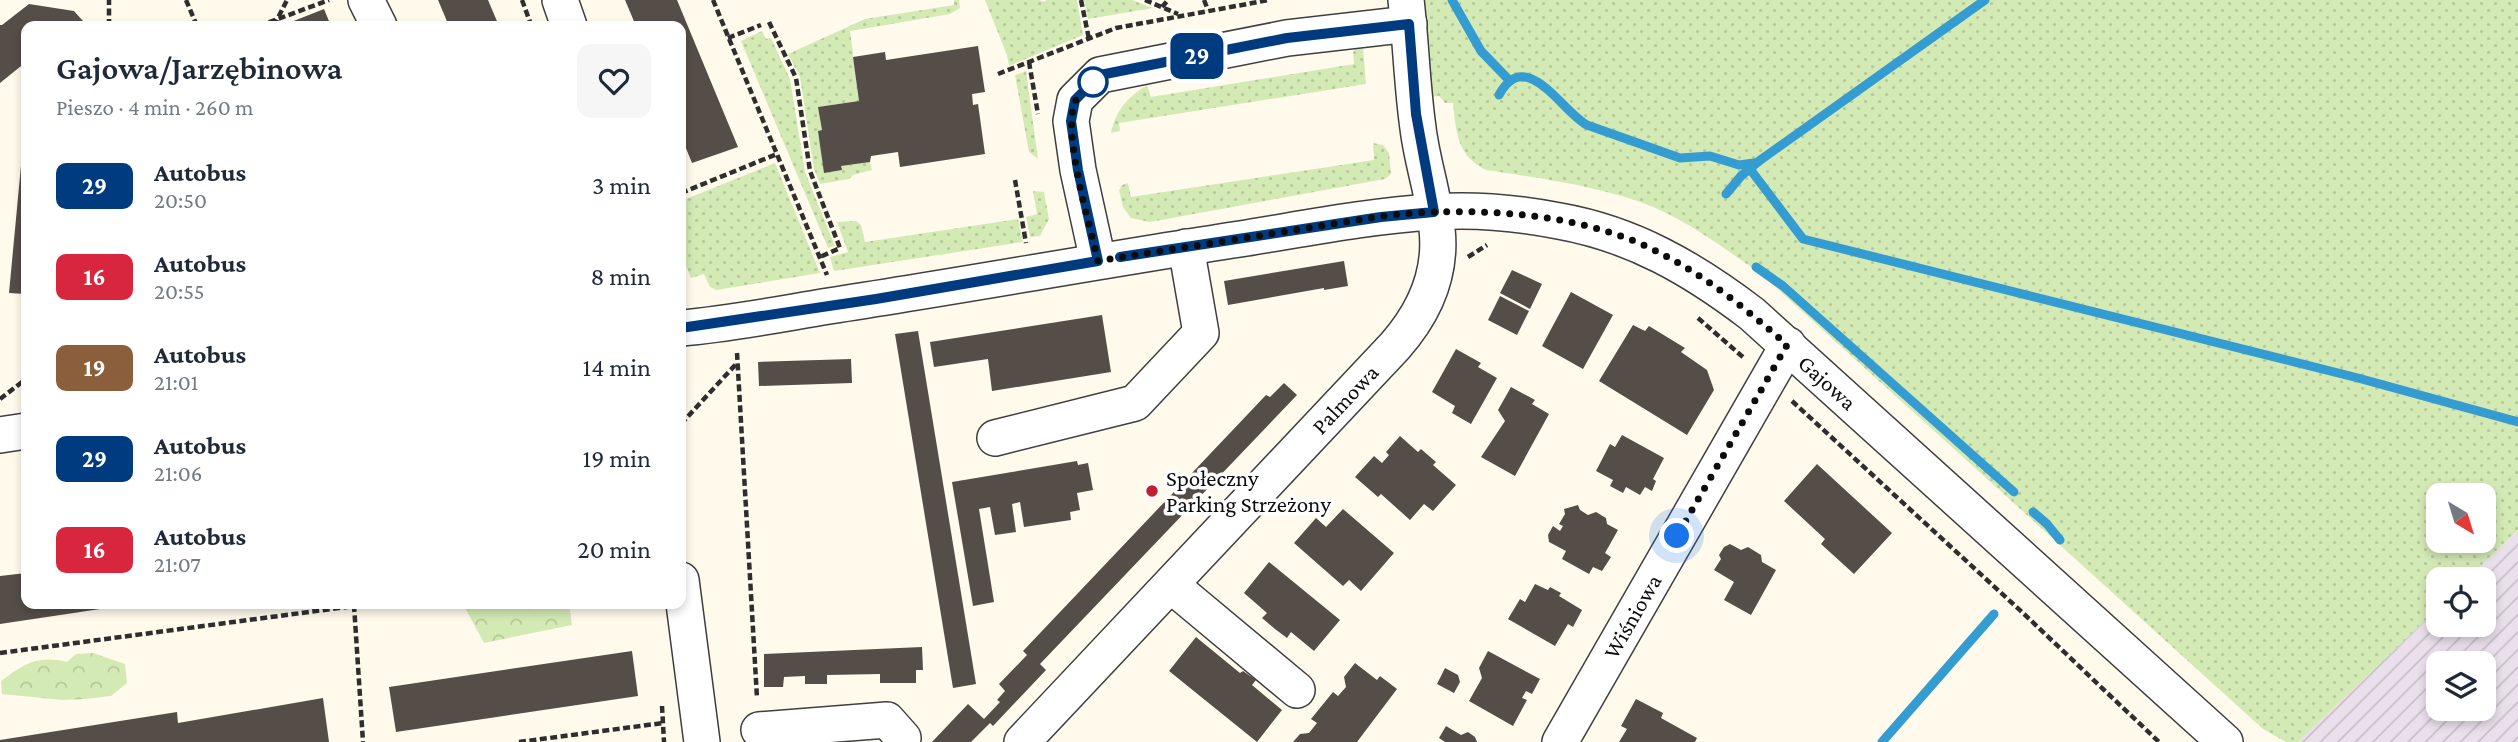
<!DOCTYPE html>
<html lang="pl">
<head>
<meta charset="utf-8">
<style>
  body { margin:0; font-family:"Crimson Pro",serif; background:#f6f6f7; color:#1f2937; height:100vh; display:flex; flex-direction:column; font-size:26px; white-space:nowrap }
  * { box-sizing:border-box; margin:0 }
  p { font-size:23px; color:#747a83 }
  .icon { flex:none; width:38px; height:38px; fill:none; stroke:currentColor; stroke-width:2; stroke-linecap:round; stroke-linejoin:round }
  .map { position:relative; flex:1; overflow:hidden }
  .panel { position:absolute; left:21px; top:21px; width:665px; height:588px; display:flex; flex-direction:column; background:#fff; border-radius:14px; box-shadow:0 4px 10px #0003 }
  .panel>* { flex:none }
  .badge { padding:0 14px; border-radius:10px; font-size:24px; line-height:46px }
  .needle { width:46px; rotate:142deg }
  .controls { position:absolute; left:2426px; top:483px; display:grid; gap:14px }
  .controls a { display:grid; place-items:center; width:70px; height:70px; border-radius:14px; background:#fff; box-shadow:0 4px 10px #0003; font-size:35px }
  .you { position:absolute; width:35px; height:35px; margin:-18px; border:5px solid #fff; border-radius:50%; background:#1a73e8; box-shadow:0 0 0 10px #1a73e833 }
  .map>.badge { position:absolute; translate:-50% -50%; box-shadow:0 0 0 4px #fff }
  .round { display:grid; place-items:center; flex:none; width:74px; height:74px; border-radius:14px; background:#f6f6f7 }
  .headline { display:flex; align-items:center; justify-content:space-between; height:119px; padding:0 35px }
  h1 { font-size:33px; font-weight:600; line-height:52px }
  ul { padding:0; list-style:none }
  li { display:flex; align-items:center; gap:21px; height:91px; padding:0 35px }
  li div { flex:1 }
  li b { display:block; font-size:26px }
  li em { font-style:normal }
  li .badge { min-width:77px; font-weight:700; text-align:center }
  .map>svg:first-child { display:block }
  .industrial { fill:url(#industrial-furrows); fill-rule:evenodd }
  .grass { fill:url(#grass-dots); fill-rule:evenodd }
  .park { fill:url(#park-crowns) }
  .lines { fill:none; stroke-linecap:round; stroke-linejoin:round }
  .stream { stroke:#349cd1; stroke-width:9 }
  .building { fill:#554d48 }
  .minor-casing { stroke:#3f3f3f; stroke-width:38 }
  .path { stroke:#2e2e2e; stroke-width:4.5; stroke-dasharray:7 3.5; stroke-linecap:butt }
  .minor { stroke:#fff; stroke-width:35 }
  .line-casing { stroke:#fff; stroke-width:16 }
  .line { stroke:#003b80; stroke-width:10 }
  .walk { stroke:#0c0c0c; stroke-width:7; stroke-dasharray:0 12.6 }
  .stop-dot { fill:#fff; stroke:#003b80; stroke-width:3.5 }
  .poi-dot { fill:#c02032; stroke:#fff; stroke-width:2.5 }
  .labels { text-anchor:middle; stroke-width:7; stroke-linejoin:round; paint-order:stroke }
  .street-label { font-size:23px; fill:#0c0c0c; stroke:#fff }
  .poi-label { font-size:23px; fill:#0c0c0c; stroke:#fff; text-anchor:start }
</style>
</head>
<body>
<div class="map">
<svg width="2518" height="742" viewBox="0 0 2518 742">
  <defs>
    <pattern id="industrial-furrows" width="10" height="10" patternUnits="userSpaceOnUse" patternTransform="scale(1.75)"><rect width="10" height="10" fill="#eae0ec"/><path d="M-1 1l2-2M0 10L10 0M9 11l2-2" fill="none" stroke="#c8bfc9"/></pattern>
    <pattern id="grass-dots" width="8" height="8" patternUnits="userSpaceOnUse" patternTransform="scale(1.75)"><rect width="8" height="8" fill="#d4eab5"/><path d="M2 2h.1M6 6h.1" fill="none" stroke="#b5c89a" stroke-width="1.8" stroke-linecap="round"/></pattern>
    <pattern id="park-crowns" width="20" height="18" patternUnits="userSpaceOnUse" patternTransform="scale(1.75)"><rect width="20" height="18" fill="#d4eab5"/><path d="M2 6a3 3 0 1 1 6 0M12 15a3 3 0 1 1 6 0" fill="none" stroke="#b5c89a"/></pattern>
  </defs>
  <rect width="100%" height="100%" fill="#fffaec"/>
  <path class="industrial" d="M2518,530V742H2298L2438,608V625H2483V579H2467ZM2438,663H2483V709H2438Z"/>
  <g class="grass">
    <path d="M954,0H959L960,8L950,14L850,31L859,101L819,107L822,130L818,131L825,172L841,169V166L870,162L872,170L853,175L849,179L820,184L814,169L800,77L788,54L865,19L954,5Z"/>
    <path d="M985,0H1039L1045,2L1046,0H1077L1083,35L1009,66L1007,55Z"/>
    <path d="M1084,0H1132L1153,8L1088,19Z"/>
    <path d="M1419,0H2518V530L2467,579H2438V608L2298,742H2286L2263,729L1761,274C1723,248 1684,217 1640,202C1591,185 1538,178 1486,170C1457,156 1456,132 1453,103H1445L1439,96L1431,97ZM2438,495H2483V541H2438Z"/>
    <path d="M762,31L766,39L771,38L790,79L805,172L835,246L828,248L741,41Z"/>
    <path d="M1357,47H1363L1366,84L1119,123L1120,131L1111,133C1116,110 1127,98 1147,85L1151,97L1354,64L1353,52Z"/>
    <path d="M1026,71L1038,159L1029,152L1015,75Z"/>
    <path d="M1373,143L1383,145L1389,153L1391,174L1385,179L1150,222L1131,218L1123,207L1119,190L1122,185L1128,183L1131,197L1374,160Z"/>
    <path d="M775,163L820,273L716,290L710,287L704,274L691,278L681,254V201Z"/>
    <path d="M1033,191L1044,192L1049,219L1040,236L1030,237L1026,217L1037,214Z"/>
    <path d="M1018,219L1023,242L834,271L830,257L848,252L837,222L856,221L861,225L865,242Z"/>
  </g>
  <g class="park">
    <path d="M463,604H569L572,625L484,643Z"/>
    <path d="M93,653L125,664L127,683L111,696L85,699L62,700L2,694L1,681C25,664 36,655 67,662L76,654Z"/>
  </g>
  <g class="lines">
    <g class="stream">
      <path d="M1452,0L1481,51L1510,81"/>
      <path d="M1499,95C1526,45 1562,112 1587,125L1680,158L1710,156L1739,165L1754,163"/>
      <path d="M1750,169L1803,239L2358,378L2518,422"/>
      <path d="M1726,194L1741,176L1759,161L1985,0"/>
      <path d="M1756,267L1783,286L2014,492"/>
      <path d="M2033,512L2047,524L2060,540"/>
      <path d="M1882,742L1994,614"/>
    </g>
  </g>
  <g class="building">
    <path d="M438,0H488L499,26H449Z"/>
    <path d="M625,0H677L738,147L692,163L681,136V26H636Z"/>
    <path d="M29,4L74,11L83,21V26H26V62L0,83V25H2Z"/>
    <path d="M324,9L331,26H281Z"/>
    <path d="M978,46L985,92L972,94L973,105L978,104L985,154L900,167L898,152L871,156L870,162L841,166L842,170L824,173L818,131L822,130L818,107L859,101L853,57L885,52L886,60Z"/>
    <path d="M24,134H26V294L9,293Z"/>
    <path d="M1344,261L1348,286L1324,290V288L1228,305L1224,281Z"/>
    <path d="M1512,270L1542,284L1530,309L1500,293Z"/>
    <path d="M1571,292L1613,315L1583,369L1542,346Z"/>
    <path d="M1500,296L1529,311L1517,335L1488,320Z"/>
    <path d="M1102,315L1111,372L992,391L988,359L934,367L930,342Z"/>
    <path d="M1633,325L1645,331L1649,326L1685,348L1681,352L1707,370L1714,390L1687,435L1599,381Z"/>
    <path d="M918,331L976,684L953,688L895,334Z"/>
    <path d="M1456,349L1481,363L1478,367L1497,378L1471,424L1452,413L1455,406L1432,392Z"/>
    <path d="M851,359L852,383L759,386L758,362Z"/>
    <path d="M1284,383L1297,395L1040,664L1046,670L993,726L990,723L971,742H932L968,704L984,719L1000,702L997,700L1005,691L999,684L1027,655L1023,651L1266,395L1270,397Z"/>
    <path d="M1511,387L1535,400L1532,404L1549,414L1515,476L1481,457L1505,421L1498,410Z"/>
    <path d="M1622,435L1664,458L1653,479L1656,481L1652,491L1645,487L1640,495L1626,487L1623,493L1610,486L1613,480L1596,471L1610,444L1615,447Z"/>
    <path d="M1400,436L1418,452L1421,449L1436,462L1433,465L1456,485L1433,511L1424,504L1410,520L1381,494L1378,497L1355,477L1374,456L1382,463L1389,455L1386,452Z"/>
    <path d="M1077,461L1078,465L1088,463L1093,490L1077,493L1080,510L1070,512L1071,520L1024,527L1020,502L1012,504L1016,532L995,535L990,507L979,509L994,602L973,606L952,482Z"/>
    <path d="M1817,464L1892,533L1854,574L1821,544L1825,539L1784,501Z"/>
    <path d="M1578,505L1580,510L1588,515L1596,512L1606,518L1607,524L1618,530L1605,553L1611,557L1602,571L1593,567L1589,574L1562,559L1566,551L1549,542L1548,535L1553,526L1560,531L1563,526L1559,524L1565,514L1564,509Z"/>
    <path d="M1343,509L1394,553L1361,591L1349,580L1343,586L1294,543L1316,518L1326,527Z"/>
    <path d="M1730,544L1741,550L1748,547L1761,555L1762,562L1776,570L1751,615L1724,600L1734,582L1714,570L1721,559L1719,555L1724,547Z"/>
    <path d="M1269,562L1340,620L1314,651L1291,632L1287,638L1275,629L1262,618L1267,613L1244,593Z"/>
    <path d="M26,573V604L127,605L0,624V576Z"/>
    <path d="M1535,584L1548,590L1550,587L1561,593L1559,596L1582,610L1573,627L1568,624L1555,646L1508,619L1520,599L1525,602Z"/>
    <path d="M1196,637L1240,673L1243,671L1256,680L1252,685L1282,710L1257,742L1169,671Z"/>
    <path d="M922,647L923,670H916V683H880V674L827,675V684H805V676L784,677L783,687H764V654Z"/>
    <path d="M632,651L638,696L396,732L389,687Z"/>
    <path d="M1488,651L1540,679L1532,694L1526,691L1522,698L1527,700L1513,726L1469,701L1482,678L1479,668Z"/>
    <path d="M1355,663L1377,680L1380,676L1397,689L1357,742H1293L1300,734L1309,733L1317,723L1311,719L1333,692L1338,696L1346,687L1344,677Z"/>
    <path d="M1445,668L1458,675L1460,682L1454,693L1437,684Z"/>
    <path d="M323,698L329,742H0V740L177,712L178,723Z"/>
    <path d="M1636,699L1663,713L1661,718L1697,738L1695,742H1619L1627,729L1621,726Z"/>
    <path d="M1446,726L1461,735L1468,732L1475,737L1477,742H1445L1439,738Z"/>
  </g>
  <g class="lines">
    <defs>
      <g id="minor">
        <path d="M366,0L379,26"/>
        <path d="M560,0L569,26"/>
        <path d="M1098,261L1078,170L1071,121L1075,100L1100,75L1287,38L1409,24"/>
        <path id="s1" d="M681,328C730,324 780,314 829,306C966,285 1103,260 1240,239C1303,229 1368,216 1432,212C1474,209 1518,213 1559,221C1633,234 1693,269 1752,314L2225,742"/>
        <path d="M0,435L26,431"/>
        <path d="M995,438L1135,403L1201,333L1186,247"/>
        <path d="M681,580L702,742"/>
        <path d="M1171,585L1297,690"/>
        <path d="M759,730L887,720L903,738L900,742"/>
        <path id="s2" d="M1022,742L1395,346C1424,313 1442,274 1437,229C1434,195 1422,162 1418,128C1412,86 1411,43 1406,0"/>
        <path id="s3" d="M1560,742L1788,345"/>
      </g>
    </defs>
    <use href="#minor" class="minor-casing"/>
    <g class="path">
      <path d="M186,0L197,26"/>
      <path d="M522,0L530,22"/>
      <path d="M713,0L827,275"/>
      <path d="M1081,0L1089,39"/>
      <path d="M1145,0L1178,14"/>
      <path d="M1204,0L1208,10"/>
      <path d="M1162,7L1168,0"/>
      <path d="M769,22L796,78L810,171L840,248L820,257"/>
      <path d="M109,26V0"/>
      <path d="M259,26L329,0"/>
      <path d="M274,26L287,0"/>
      <path d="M728,38L761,25"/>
      <path d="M1029,62L1038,114"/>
      <path d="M998,74L1116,28L1269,0"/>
      <path d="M1015,180L1026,243"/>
      <path d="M681,193L777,154"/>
      <path d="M1468,257L1487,245"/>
      <path d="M1698,318L1744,358"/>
      <path d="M737,353L757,698"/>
      <path d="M0,399L26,379"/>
      <path d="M1792,401L2023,613L2159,742"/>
      <path d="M681,424L737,363"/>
      <path d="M354,605L363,742"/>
      <path d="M0,653L354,606L356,604"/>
      <path d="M662,706L664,742"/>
      <path d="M519,742L663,723"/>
    </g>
    <use href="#minor" class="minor"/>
  </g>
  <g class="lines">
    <defs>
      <path id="line" d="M681,328L876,299L1098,261L1078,170L1071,121L1075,100L1100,75L1287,38L1409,24L1416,114L1434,212L1381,217L1120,257"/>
    </defs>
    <use href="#line" class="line-casing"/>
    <use href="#line" class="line"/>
    <path class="walk" d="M1093,82C1087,87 1078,94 1075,102C1062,133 1090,225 1098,261C1159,251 1221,242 1282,232C1333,225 1384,213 1435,212C1501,210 1572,216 1634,241C1692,265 1741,304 1787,345L1677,536"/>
  </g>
  <circle class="stop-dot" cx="1093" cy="82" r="14"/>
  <circle class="poi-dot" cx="1152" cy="491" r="7"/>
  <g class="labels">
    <g class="street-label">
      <text dy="8" stroke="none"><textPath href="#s1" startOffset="1206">Gajowa</textPath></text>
      <text dy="8" stroke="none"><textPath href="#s2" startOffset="471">Palmowa</textPath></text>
      <text dy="8" stroke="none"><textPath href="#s3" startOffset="145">Wiśniowa</textPath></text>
    </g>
    <g class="poi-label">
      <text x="1166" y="486">Społeczny<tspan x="1166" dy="26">Parking Strzeżony</tspan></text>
    </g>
  </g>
</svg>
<div class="controls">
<a><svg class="needle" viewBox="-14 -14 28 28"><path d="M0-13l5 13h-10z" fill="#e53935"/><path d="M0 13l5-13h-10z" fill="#747a83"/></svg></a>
<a><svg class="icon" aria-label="locate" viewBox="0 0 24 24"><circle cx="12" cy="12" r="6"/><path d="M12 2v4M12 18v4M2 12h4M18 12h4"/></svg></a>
<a><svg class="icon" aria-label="layers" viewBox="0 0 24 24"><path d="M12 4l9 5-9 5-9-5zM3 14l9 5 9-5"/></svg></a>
</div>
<div class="you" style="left:1677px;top:536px"></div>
<b class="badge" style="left:1197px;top:56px;background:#003b80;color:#fff">29</b>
<section class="panel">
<div class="headline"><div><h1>Gajowa/Jarzębinowa</h1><p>Pieszo · 4 min · 260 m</p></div><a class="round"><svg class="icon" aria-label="heart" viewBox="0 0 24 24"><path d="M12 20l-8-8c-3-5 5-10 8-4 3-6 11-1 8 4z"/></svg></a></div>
<ul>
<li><span class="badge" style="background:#003b80;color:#fff">29</span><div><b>Autobus</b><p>20:50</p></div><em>3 min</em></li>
<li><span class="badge" style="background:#d7263d;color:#fff">16</span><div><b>Autobus</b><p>20:55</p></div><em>8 min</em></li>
<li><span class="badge" style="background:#8b5e3c;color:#fff">19</span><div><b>Autobus</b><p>21:01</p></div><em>14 min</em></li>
<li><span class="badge" style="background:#003b80;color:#fff">29</span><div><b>Autobus</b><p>21:06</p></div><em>19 min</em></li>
<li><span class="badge" style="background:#d7263d;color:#fff">16</span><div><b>Autobus</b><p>21:07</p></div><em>20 min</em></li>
</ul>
</section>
</div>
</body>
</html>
